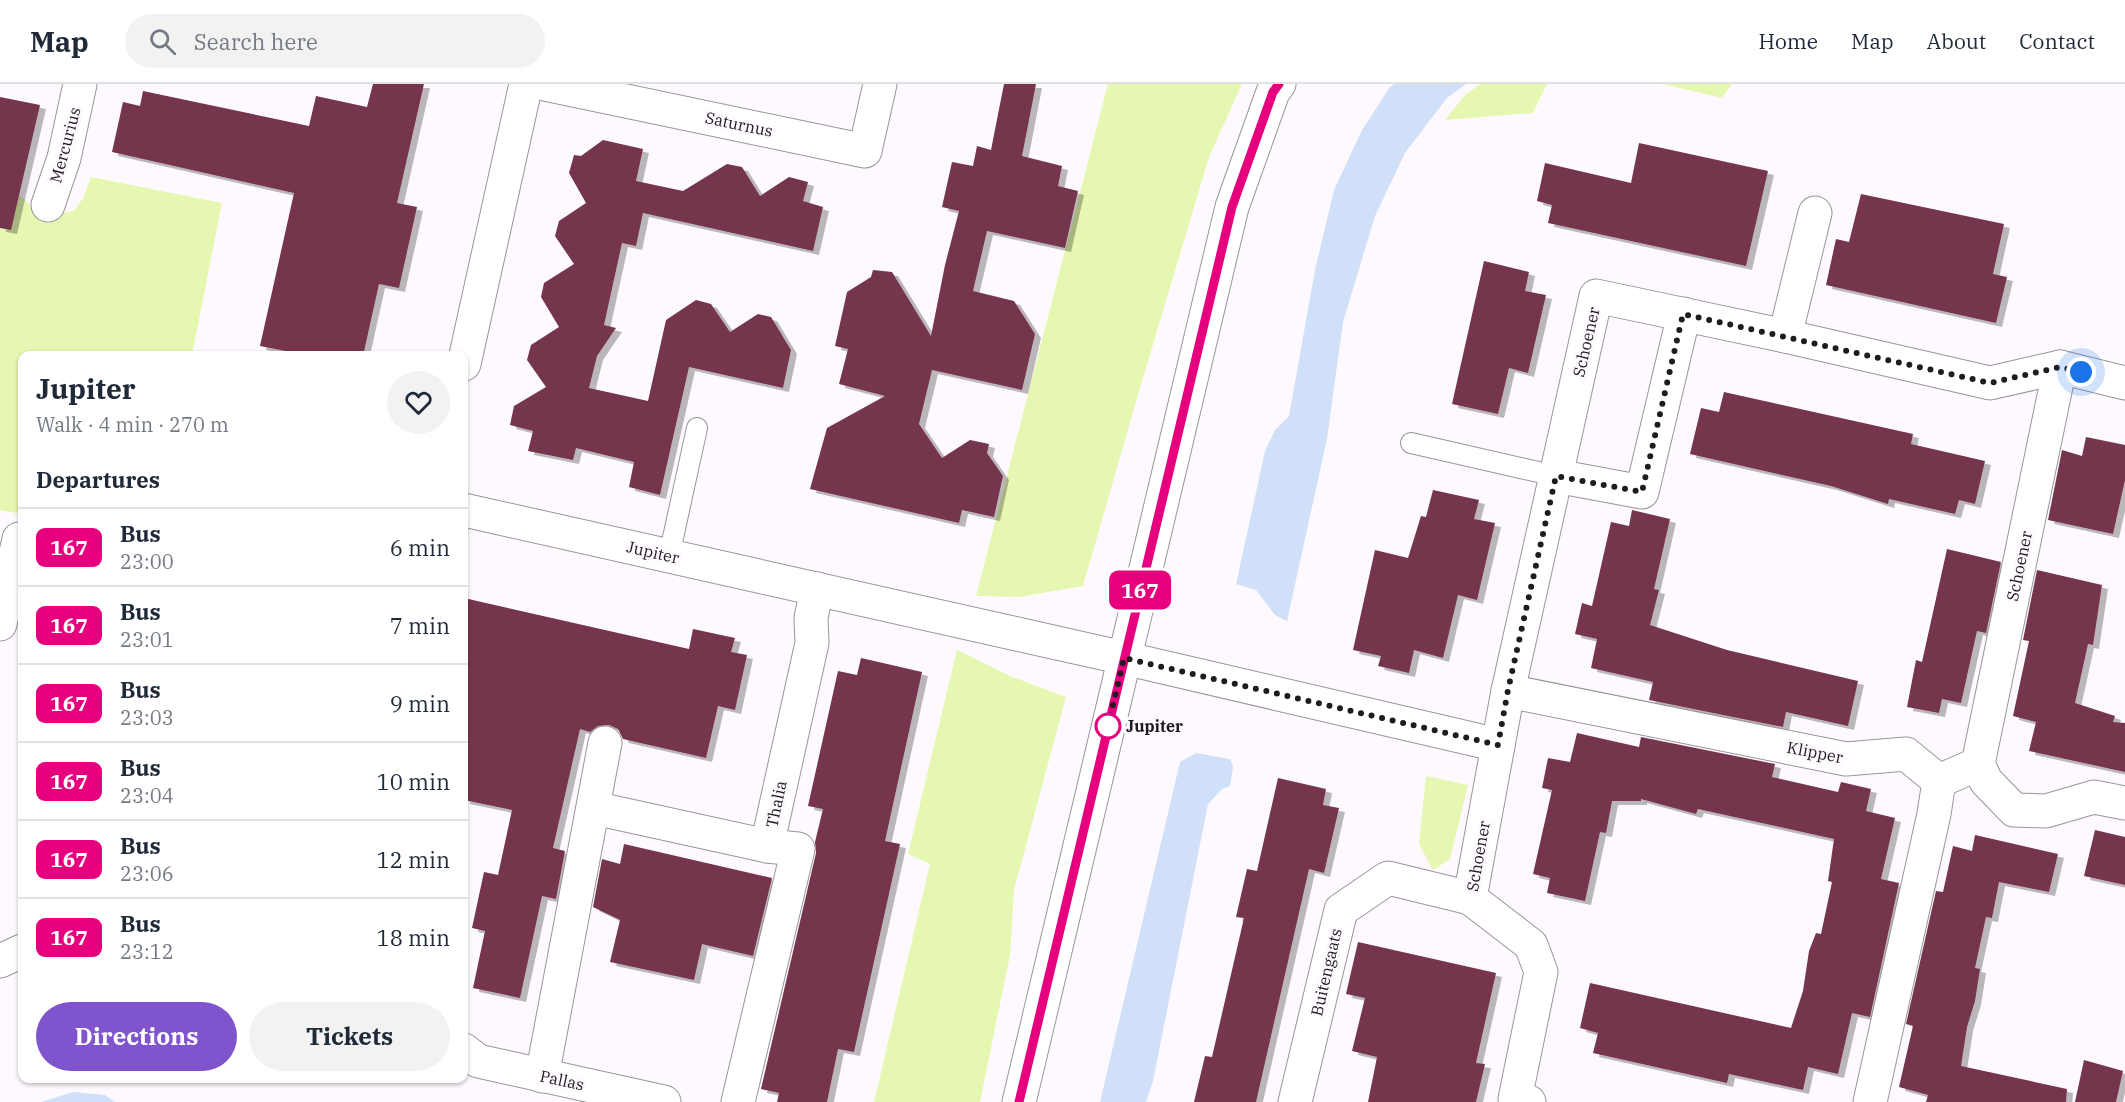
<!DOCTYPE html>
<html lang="en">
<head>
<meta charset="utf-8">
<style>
  body { margin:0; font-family:"IBM Plex Serif",serif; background:#f2f2f3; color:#1f2937; height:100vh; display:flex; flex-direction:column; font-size:22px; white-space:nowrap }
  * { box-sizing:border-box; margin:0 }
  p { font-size:20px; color:#747a83 }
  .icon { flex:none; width:33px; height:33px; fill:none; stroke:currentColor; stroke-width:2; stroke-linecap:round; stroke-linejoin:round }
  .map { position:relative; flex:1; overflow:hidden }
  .drawer { position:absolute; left:18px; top:267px; width:450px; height:732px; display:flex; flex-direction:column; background:#fff; border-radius:12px; box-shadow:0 2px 4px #0004 }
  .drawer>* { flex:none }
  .badge { padding:0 12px; border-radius:9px; font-size:21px; line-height:39px }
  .you { position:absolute; width:30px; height:30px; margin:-15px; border:4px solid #fff; border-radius:50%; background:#1a73e8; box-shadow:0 0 0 9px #1a73e833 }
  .map>.badge { position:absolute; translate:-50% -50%; box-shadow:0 0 0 3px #fff }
  h2 { padding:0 18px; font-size:22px; line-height:54px }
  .round { display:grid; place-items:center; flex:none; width:63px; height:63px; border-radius:32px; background:#f2f2f3 }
  .summary { display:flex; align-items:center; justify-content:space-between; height:102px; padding:0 18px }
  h1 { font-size:28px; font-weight:700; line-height:45px }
  .button { display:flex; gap:12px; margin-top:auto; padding:12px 18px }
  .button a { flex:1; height:69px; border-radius:36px; background:#7f54cd; color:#fff; font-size:24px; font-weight:700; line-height:69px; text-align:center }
  .button a+a { background:#f2f2f3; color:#1f2937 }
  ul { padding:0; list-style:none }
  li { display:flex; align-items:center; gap:18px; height:78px; padding:0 18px; border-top:2px solid #e0e1e3 }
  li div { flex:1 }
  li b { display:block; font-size:22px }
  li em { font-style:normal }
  li .badge { min-width:66px; font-weight:700; text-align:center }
  header { display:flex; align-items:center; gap:36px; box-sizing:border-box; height:84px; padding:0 30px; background:#fff; border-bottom:2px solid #e0e1e3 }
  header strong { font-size:28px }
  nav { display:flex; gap:33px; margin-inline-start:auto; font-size:21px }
  .search { width:420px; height:54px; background:#f2f2f3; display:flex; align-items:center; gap:15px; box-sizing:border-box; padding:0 21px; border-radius:33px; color:#747a83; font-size:22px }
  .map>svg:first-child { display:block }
  .green { fill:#e5f7b0 }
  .water { fill:#d1e0f9 }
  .building { fill:#75344d; filter:url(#shadow) }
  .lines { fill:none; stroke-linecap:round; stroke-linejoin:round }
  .lane-casing { stroke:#9a959a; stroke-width:22 }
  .street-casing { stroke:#9a959a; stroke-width:35 }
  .lane { stroke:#fff; stroke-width:20 }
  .street { stroke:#fff; stroke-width:33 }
  .line-casing { stroke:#fff; stroke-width:14 }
  .line { stroke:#e6007e; stroke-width:9 }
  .walk { stroke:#1e1c1e; stroke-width:6; stroke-dasharray:0 10.8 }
  .stop-dot { fill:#fff; stroke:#e6007e; stroke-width:3 }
  .labels { text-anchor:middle; stroke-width:6; stroke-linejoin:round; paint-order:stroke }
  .street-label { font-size:16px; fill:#1e1c1e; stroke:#fef9fe }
  .stop-label { font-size:16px; font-weight:bold; fill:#1e1c1e; stroke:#fef9fe; text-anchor:start }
</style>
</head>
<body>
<header>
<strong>Map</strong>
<div class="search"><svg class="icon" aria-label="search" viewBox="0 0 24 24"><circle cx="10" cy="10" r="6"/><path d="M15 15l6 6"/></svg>Search here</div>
<nav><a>Home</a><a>Map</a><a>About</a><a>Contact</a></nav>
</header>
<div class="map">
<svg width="2125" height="1018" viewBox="0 0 2125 1018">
  <defs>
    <filter id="shadow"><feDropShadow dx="6" dy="4" stdDeviation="0" flood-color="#0004"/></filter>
  </defs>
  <rect width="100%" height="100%" fill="#fef9fe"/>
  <g class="green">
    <path d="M1108,0H1242L1209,73L1137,314L1083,502L1019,513L976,512Z"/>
    <path d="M1480,0H1547L1533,29L1445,36L1465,11Z"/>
    <path d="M1662,0H1732L1722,14Z"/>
    <path d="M91,93L222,119L192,271L22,272V430L0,426V101L23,114L35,126L53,130L74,127L83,114Z"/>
    <path d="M957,566L1010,592L1066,613L1014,806L1010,871L980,1018H874L930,780L908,770Z"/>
    <path d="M1426,692L1468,701L1450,775L1433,786L1419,760Z"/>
  </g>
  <g class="water">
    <path d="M1394,0H1466L1447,14L1405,69L1375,132L1343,238L1327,355L1287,537L1275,531L1256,506L1236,500L1265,367L1275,346L1289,332L1315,186L1334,106L1362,46L1390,3Z"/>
    <path d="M1196,669L1230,675L1233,683L1230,702L1222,705L1208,720L1153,997L1146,1018H1100L1180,678Z"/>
    <path d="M73,1008L105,1011L115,1018H41Z"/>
  </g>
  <g class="building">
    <path d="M373,0H424L397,119L417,123L399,204L379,200L363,272H311L260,262L294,109L112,68L123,18L140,22L143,7L309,42L316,12L367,23Z"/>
    <path d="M1004,0H1036L1022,72L1062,82L1058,102L1078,107L1065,164L987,147L973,207L1014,217L1035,250L1022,306L932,286L919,340L942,374L970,356L989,360L987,369L1003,392L994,433L962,426L959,439L810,405L827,344L885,312L839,300L848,265L835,262L847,208L871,193L873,186L892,188L931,252L945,181L959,127L942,123L952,78L973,82L977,62L991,66Z"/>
    <path d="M0,13L40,21L11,146L0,144Z"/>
    <path d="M603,56L643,65L636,97L683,107L727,80L742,83L760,112L789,93L808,98L803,117L823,123L813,167L643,129L636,162L622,159L604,241L616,244L597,272L589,304L648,317L666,236L696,216L711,220L730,248L758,230L771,233L791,266L783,304L689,283L660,411L629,403L634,378L576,364L573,376L528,367L533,347L510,341L514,322L546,303L527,276L531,261L559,243L541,213L544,199L574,180L555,152L559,137L586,119L569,89L574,71L581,72Z"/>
    <path d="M1639,59L1768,87L1746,182L1548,139L1552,121L1537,117L1545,79L1631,99Z"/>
    <path d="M1861,110L2004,140L1993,190L2007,193L1996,239L1826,201L1836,155L1849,158Z"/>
    <path d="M1484,177L1529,188L1525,207L1546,211L1528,289L1509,284L1498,330L1452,320Z"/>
    <path d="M1724,308L1913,350L1911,360L1985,377L1975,420L1959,416L1955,430L1889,415L1888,420L1831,402L1690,370L1701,324L1719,328Z"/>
    <path d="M2086,353L2125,361V396L2113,450L2048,436L2062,366L2082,372Z"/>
    <path d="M1433,406L1479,416L1474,435L1495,439L1477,516L1458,511L1443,574L1414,566L1409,589L1378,582L1381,572L1353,566L1375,466L1408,474L1421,432L1426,433Z"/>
    <path d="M1632,426L1670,435L1654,505L1659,506L1650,541L1727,566L1858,597L1848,642L1786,628L1783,643L1649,616L1653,598L1591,584L1597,555L1575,550L1582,519L1592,522L1611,438L1629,442Z"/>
    <path d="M1947,465L2001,478L1986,549L1977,547L1961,619L1942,615L1939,629L1907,623L1916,576L1922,578Z"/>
    <path d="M2037,486L2102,501L2093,561L2088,560L2075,619L2115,632L2113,638L2125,639V688L2029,667L2036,638L2013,632L2029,557L2023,556Z"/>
    <path d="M464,514L689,565L693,545L735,554L731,568L747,571L735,626L718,622L706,674L623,655L618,645L609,641L598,642L590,648L580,645L553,764L565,767L556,815L542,812L520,914L473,904L485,847L472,844L484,788L498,791L512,726L464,716Z"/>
    <path d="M861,574L922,588L885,757L900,760L854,968L838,965L827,1018H777L779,1009L761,1005L816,769L815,758L823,725L808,722L838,587L857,591Z"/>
    <path d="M1577,649L1639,663L1641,653L1775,680L1772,693L1838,708L1841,698L1871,705L1866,727L1895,734L1881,795L1899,799L1870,933L1852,929L1838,990L1808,983L1803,1006L1729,990L1727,999L1593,969L1598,949L1580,944L1590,899L1791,944L1803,907L1809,867L1816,849L1821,850L1832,798L1828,797L1834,755L1698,725L1696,730L1641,715V717H1612L1606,749L1600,748L1585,817L1547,809L1550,794L1533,790L1552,706L1542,704L1548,674L1570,678Z"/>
    <path d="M1278,694L1326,705L1323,721L1339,724L1324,789L1309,785L1256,1018H1194L1205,972L1212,973L1244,834L1236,833L1247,785L1257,787Z"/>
    <path d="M2095,746L2125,753V801L2084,792Z"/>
    <path d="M1975,751L2058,770L2049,808L1999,798L1992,834L1986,833L1975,884L1980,885L1975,917L1967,943L1961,982L2067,1005L2066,1018H1926L1928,1011L1899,1003L1913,942L1906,940L1936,807L1943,808L1953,762L1972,767Z"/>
    <path d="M624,760L772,794L753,872L702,860L694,896L610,878L620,836L593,823L602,775L620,780Z"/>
    <path d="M1358,858L1496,889L1476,979L1485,980L1476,1018H1368L1377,973L1352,967L1365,914L1346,910Z"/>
    <path d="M2084,976L2123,987L2116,1018H2075Z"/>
  </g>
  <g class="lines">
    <defs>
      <g id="lane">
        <path d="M1411,359L1556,392"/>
        <path d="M669,472L697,344"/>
      </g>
      <g id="street">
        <path d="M545,0L865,67L880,0"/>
        <path d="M48,121L64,74L80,0"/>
        <path d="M1815,129L1785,252L1990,299L2060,283L2125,299"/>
        <path d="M464,280L526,0"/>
        <path d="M1556,392L1642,408L1684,230"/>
        <path d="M464,426L1124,574L1498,661"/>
        <path d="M0,540L19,455H22"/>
        <path d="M1508,607L1846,675L1906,670L1939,697L1978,680L1986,697L2014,726L2046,727L2094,713L2125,719"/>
        <path d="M1978,680L2060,283"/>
        <path d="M594,724L767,762L812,559L811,534L817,505"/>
        <path d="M0,877L22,867"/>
        <path d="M464,966L478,977L664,1018"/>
        <path d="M542,992L605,659"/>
        <path d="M738,1018L798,765L767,762"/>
        <path d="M1019,1018L1232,123L1273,8L1279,0"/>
        <path d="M1295,1018L1341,826L1388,794L1470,814"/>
        <path d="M1529,1018L1515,1015L1541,888L1531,861L1470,814L1508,607L1596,212L1785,252"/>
        <path d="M1870,1018L1934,730L1939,697"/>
      </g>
    </defs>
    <use href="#lane" class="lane-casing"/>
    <use href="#street" class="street-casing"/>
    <use href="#lane" class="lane"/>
    <use href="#street" class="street"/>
  </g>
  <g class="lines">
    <defs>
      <path id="line" d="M1019,1018L1232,123L1273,8L1279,0"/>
    </defs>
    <use href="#line" class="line-casing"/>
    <use href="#line" class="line"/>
    <path class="walk" d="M1108,642L1124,574L1498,661L1508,606L1556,392L1642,408L1683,230L1990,299L2060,283L2081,288"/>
  </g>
  <circle class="stop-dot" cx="1108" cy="642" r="12"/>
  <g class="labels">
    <g class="street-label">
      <text transform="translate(739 40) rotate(12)" y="6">Saturnus</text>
      <text transform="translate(65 61) rotate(-75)" y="6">Mercurius</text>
      <text transform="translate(1586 258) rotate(-77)" y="6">Schoener</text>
      <text transform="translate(653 468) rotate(13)" y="6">Jupiter</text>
      <text transform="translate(2019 482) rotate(-78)" y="6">Schoener</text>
      <text transform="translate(1815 668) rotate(11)" y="6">Klipper</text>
      <text transform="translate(776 720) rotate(-78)" y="6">Thalia</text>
      <text transform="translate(1478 772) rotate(-80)" y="6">Schoener</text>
      <text transform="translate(1326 888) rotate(-77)" y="6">Buitengaats</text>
      <text transform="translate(562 996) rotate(12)" y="6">Pallas</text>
    </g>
    <g class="stop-label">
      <text x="1126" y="648">Jupiter</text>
    </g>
  </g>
</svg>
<div class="you" style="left:2081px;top:288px"></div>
<b class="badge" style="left:1140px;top:506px;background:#e6007e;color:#fff">167</b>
<section class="drawer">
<div class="summary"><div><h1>Jupiter</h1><p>Walk · 4 min · 270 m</p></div><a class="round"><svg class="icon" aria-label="heart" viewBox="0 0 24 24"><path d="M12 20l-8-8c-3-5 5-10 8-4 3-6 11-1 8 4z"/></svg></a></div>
<h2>Departures</h2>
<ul>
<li><span class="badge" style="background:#e6007e;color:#fff">167</span><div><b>Bus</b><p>23:00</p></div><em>6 min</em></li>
<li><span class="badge" style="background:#e6007e;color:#fff">167</span><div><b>Bus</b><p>23:01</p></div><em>7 min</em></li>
<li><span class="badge" style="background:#e6007e;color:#fff">167</span><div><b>Bus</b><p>23:03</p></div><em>9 min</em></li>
<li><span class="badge" style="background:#e6007e;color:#fff">167</span><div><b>Bus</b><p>23:04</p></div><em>10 min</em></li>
<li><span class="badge" style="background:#e6007e;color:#fff">167</span><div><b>Bus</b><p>23:06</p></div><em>12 min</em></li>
<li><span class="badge" style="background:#e6007e;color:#fff">167</span><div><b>Bus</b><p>23:12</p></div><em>18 min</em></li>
</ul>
<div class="button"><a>Directions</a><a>Tickets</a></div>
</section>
</div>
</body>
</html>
